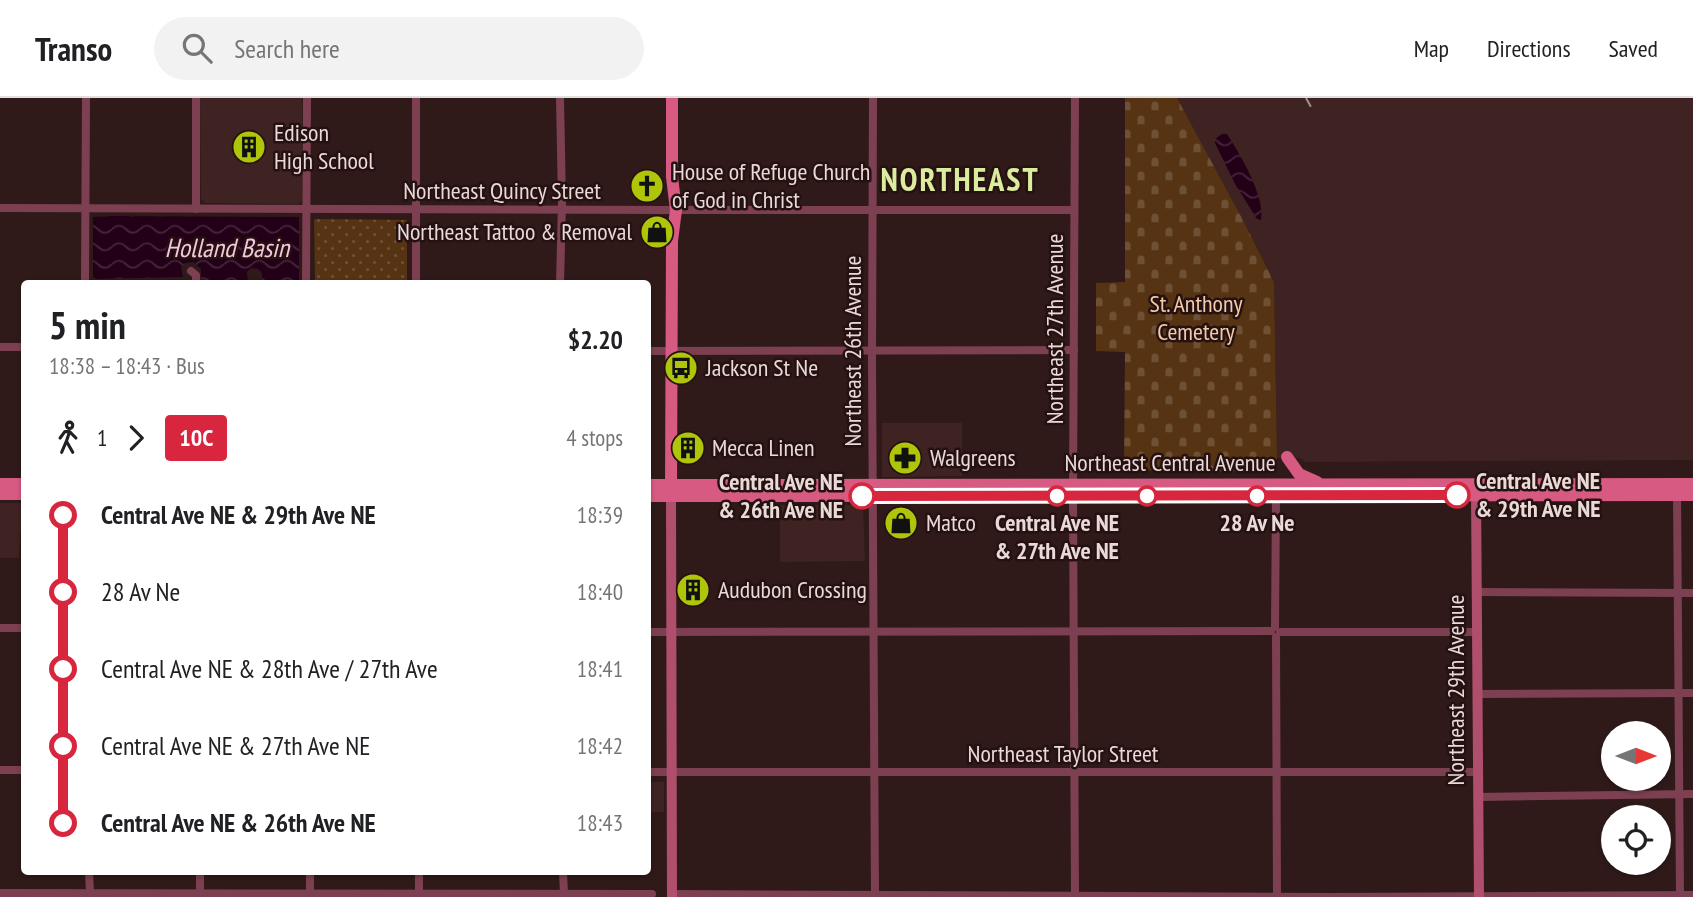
<!DOCTYPE html>
<html lang="en">
<head>
<meta charset="utf-8">
<style>
  body { margin:0; font-family:"PT Sans Narrow",sans-serif; background:#f2f2f2; color:#202124; height:100vh; display:flex; flex-direction:column; font-size:26px; white-space:nowrap }
  * { box-sizing:border-box; margin:0 }
  p { font-size:23px; color:#757577 }
  .icon { flex:none; width:38px; height:38px; fill:none; stroke:currentColor; stroke-width:2; stroke-linecap:round; stroke-linejoin:round }
  .map { position:relative; flex:1; overflow:hidden }
  .sheet { position:absolute; left:21px; top:182px; width:630px; height:595px; display:flex; flex-direction:column; background:#fff; border-radius:7px; box-shadow:0 2px 5px #0004 }
  .sheet>* { flex:none }
  .badge { padding:0 14px; border-radius:5px; font-size:24px; line-height:46px }
  .needle { width:46px; rotate:90deg }
  .tools { position:absolute; left:1601px; top:623px; display:grid; gap:14px }
  .tools a { display:grid; place-items:center; width:70px; height:70px; border-radius:50%; background:#fff; box-shadow:0 2px 5px #0004; font-size:35px }
  .map>.badge { position:absolute; translate:-50% -50%; box-shadow:0 0 0 4px #fff }
  .legs { display:flex; align-items:center; gap:10px; height:77px; padding:0 28px; font-size:23px }
  .legs p { margin-inline-start:auto }
  .overview { display:flex; align-items:center; justify-content:space-between; height:119px; padding:0 28px }
  h1 { font-size:38px; font-weight:700; line-height:52px }
  ul { padding:0 28px; list-style:none }
  li { display:flex; align-items:center; gap:24px; height:77px; font-size:26px }
  li i { display:grid; place-items:center; width:10px; height:100%; margin:0 9px; background:currentColor }
  li i::after { content:''; width:18px; height:18px; margin:-9px; border:5px solid; border-radius:50%; background:#fff }
  li p { margin-inline-start:auto }
  li:first-child i { background:linear-gradient(#0000 50%,currentColor 0) }
  li:last-child i { background:linear-gradient(currentColor 50%,#0000 0) }
  header { display:flex; align-items:center; gap:42px; box-sizing:border-box; height:98px; padding:0 35px; background:#fff; border-bottom:2px solid #e0e0e0 }
  header strong { font-size:33px }
  nav { display:flex; gap:38px; margin-inline-start:auto; font-size:24px }
  .search { width:490px; height:63px; background:#f2f2f2; display:flex; align-items:center; gap:18px; box-sizing:border-box; padding:0 24px; border-radius:38px; color:#757577; font-size:26px }
  .map>svg:first-child { display:block }
  .built { fill:#3e2322 }
  .cemetery { fill:url(#cemetery-stones) }
  .park { fill:url(#park-dots) }
  .water { fill:url(#water-waves) }
  .lines { fill:none; stroke-linecap:round; stroke-linejoin:round }
  .street { stroke:#7d4052; stroke-width:8 }
  .secondary { stroke:#b04f6d; stroke-width:10 }
  .primary { stroke:#d75a82; stroke-width:12 }
  .rail { stroke:#a1908f; stroke-width:2; stroke-dasharray:10 5; stroke-linecap:butt }
  .line-1-casing { stroke:#fff; stroke-width:16 }
  .line-1 { stroke:#d7263d; stroke-width:10 }
  .stop-1-dot { fill:#fff; stroke:#d7263d; stroke-width:3.5 }
  .labels { text-anchor:middle; stroke-width:5; stroke-linejoin:round; paint-order:stroke }
  .poi-label { font-size:24px; fill:#e9dad9; stroke:#251110; text-anchor:start }
  .street-label { font-size:24px; fill:#e9dad9; stroke:#251110 }
  .park-label { font-size:24px; fill:#f4cbaa; stroke:#251110 }
  .stop-label { font-size:24px; font-weight:bold; fill:#e9dad9; stroke:#251110 }
  .water-label { font-size:26px; font-style:italic; fill:#f5c6e0; stroke:#251110 }
  .district-label { font-size:32px; font-weight:bold; letter-spacing:2px; fill:#dcec9f; stroke:#251110 }
</style>
</head>
<body>
<header>
<strong>Transo</strong>
<div class="search"><svg class="icon" aria-label="search" viewBox="0 0 24 24"><circle cx="10" cy="10" r="6"/><path d="M15 15l6 6"/></svg>Search here</div>
<nav><a>Map</a><a>Directions</a><a>Saved</a></nav>
</header>
<div class="map">
<svg width="1693" height="799" viewBox="0 0 1693 799">
  <defs>
    <pattern id="cemetery-stones" width="16" height="16" patternUnits="userSpaceOnUse" patternTransform="scale(1.75)"><rect width="16" height="16" fill="#563312"/><path d="M2 7V4a2 2 0 0 1 4 0v3zM10 15v-3a2 2 0 0 1 4 0v3z" fill="#6e5034"/></pattern>
    <pattern id="park-dots" width="8" height="8" patternUnits="userSpaceOnUse" patternTransform="scale(1.75)"><rect width="8" height="8" fill="#563312"/><path d="M2 2h.1M6 6h.1" fill="none" stroke="#6e5034" stroke-width="1.8" stroke-linecap="round"/></pattern>
    <pattern id="water-waves" width="16" height="10" patternUnits="userSpaceOnUse" patternTransform="scale(1.75)"><rect width="16" height="10" fill="#240018"/><path d="M0 5q4-4 8 0t8 0" fill="none" stroke="#442539"/></pattern>
  </defs>
  <rect width="100%" height="100%" fill="#2f1a19"/>
  <g class="built">
    <path d="M200,0H302V102L299,106L205,105L201,101Z"/>
    <path d="M1177,0H1693V362L1306,364L1300,360H1277L1274,184L1244,124Z"/>
    <path d="M882,325H962V378L882,379Z"/>
    <path d="M0,405H24V434H20L19,460H0Z"/>
    <path d="M780,407H863L865,463L780,464Z"/>
    <rect x="648" y="684" width="16" height="30"/>
  </g>
  <path class="cemetery" d="M1125,0H1177L1244,124L1274,184L1277,360L1275,369L1268,374L1124,372L1125,254L1096,253V185L1125,184Z"/>
  <path class="park" d="M314,121L407,122V185H315Z"/>
  <g class="water">
    <path d="M1222,36H1227C1240,56 1265,98 1261,122L1257,121L1235,86L1215,45V41Z"/>
    <path d="M110,118L299,119V185H256L262,181V175L258,171L251,170L247,174L248,184H201V171L193,164L185,165L181,169L183,179L93,181V119Z"/>
  </g>
  <g class="lines">
    <g class="street">
      <path d="M196,0V111"/>
      <path d="M416,0V186"/>
      <path d="M560,0L562,105L560,186"/>
      <path d="M873,0L872,261L875,799"/>
      <path d="M1075,0L1073,398L1075,799"/>
      <path d="M0,110L668,112"/>
      <path d="M676,112H1074"/>
      <path d="M191,173L196,177V186"/>
      <path d="M85,186L86,0"/>
      <path d="M306,186L307,0"/>
      <path d="M0,249H24"/>
      <path d="M648,253L1074,252"/>
      <path d="M1677,393L1680,799"/>
      <path d="M1477,494L1693,495"/>
      <path d="M1275,529L1276,398"/>
      <path d="M0,530H24"/>
      <path d="M648,534L1271,533"/>
      <path d="M1280,534H1478"/>
      <path d="M1276,539L1277,799"/>
      <path d="M1478,596L1693,595"/>
      <path d="M0,672H24"/>
      <path d="M648,674H1479"/>
      <path d="M1478,699L1693,696"/>
      <path d="M89,774L90,795"/>
      <path d="M200,774V795"/>
      <path d="M310,774V795"/>
      <path d="M419,774V796"/>
      <path d="M563,774L564,796"/>
      <path d="M0,795L652,796"/>
      <path d="M672,796L1328,799"/>
      <path d="M1331,799L1693,797"/>
    </g>
    <g class="secondary">
      <path d="M1476,392L1479,799"/>
      <path d="M671,398L672,799"/>
    </g>
    <g class="primary">
      <path d="M1287,359L1299,376L1317,384"/>
      <path d="M0,386H24"/>
      <path d="M648,387L1693,386"/>
      <path d="M671,395L672,143L676,112L672,79V0"/>
      <path d="M0,396H24"/>
      <path d="M648,398L1693,397"/>
    </g>
    <path class="rail" d="M1306,0L1311,9"/>
  </g>
  <g class="lines">
    <defs>
      <path id="line-1" d="M862,398L1457,397"/>
    </defs>
    <use href="#line-1" class="line-1-casing"/>
    <use href="#line-1" class="line-1"/>
  </g>
  <defs>
    <symbol id="building-disc" viewBox="-11 -11 22 22"><circle r="9.5" fill="#aec509" stroke="#251110"/><path d="M-4-6H4V6H1V3H-1V6H-4ZM-2.5-4.3h1.7v1.8h-1.7ZM.8-4.3h1.7v1.8H.8ZM-2.5-1h1.7V.8h-1.7ZM.8-1h1.7V.8H.8Z" fill="#111"/></symbol>
    <symbol id="church-disc" viewBox="-11 -11 22 22"><circle r="9.5" fill="#aec509" stroke="#251110"/><path d="M-1.2-6h2.4v3.5h3.3v2.4h-3.3V6h-2.4V-.1h-3.3v-2.4h3.3Z" fill="#111"/></symbol>
    <symbol id="shop-disc" viewBox="-11 -11 22 22"><circle r="9.5" fill="#aec509" stroke="#251110"/><path d="M-5-2.5h2.3a2.7 3.5 0 0 1 5.4 0H5L5.5 6h-11ZM-1.5-2.5h3a1.5 2.3 0 0 0-3 0Z" fill="#111"/></symbol>
    <symbol id="bus-disc" viewBox="-11 -11 22 22"><circle r="9.5" fill="#aec509" stroke="#251110"/><path d="M-5-6H5V4H4V6H2V4H-2V6H-4V4H-5ZM-3.5-4V0h7V-4ZM-3.5 1.2v1.5H-2V1.2ZM2 1.2v1.5H3.5V1.2Z" fill="#111"/></symbol>
    <symbol id="pharmacy-disc" viewBox="-11 -11 22 22"><circle r="9.5" fill="#aec509" stroke="#251110"/><path d="M-2-6h4v4h4v4h-4v4h-4v-4h-4v-4h4Z" fill="#111"/></symbol>
  </defs>
  <g fill-rule="evenodd">
    <use href="#building-disc" x="230" y="30" width="38" height="38"/>
    <use href="#church-disc" x="628" y="69" width="38" height="38"/>
    <use href="#shop-disc" x="638" y="115" width="38" height="38"/>
    <use href="#bus-disc" x="662" y="251" width="38" height="38"/>
    <use href="#building-disc" x="669" y="331" width="38" height="38"/>
    <use href="#pharmacy-disc" x="886" y="341" width="38" height="38"/>
    <use href="#shop-disc" x="882" y="406" width="38" height="38"/>
    <use href="#building-disc" x="674" y="473" width="38" height="38"/>
  </g>
  <g class="stop-1-dot">
    <circle cx="1457" cy="397" r="12"/>
    <circle cx="862" cy="398" r="12"/>
    <circle cx="1057" cy="398" r="9"/>
    <circle cx="1147" cy="398" r="9"/>
    <circle cx="1257" cy="398" r="9"/>
  </g>
  <g class="labels">
    <g class="poi-label">
      <text x="274" y="43">Edison<tspan x="274" dy="28">High School</tspan></text>
      <text x="672" y="82">House of Refuge Church<tspan x="672" dy="28">of God in Christ</tspan></text>
      <text x="632" y="142" text-anchor="end">Northeast Tattoo &amp; Removal</text>
      <text x="706" y="278">Jackson St Ne</text>
      <text x="712" y="358">Mecca Linen</text>
      <text x="930" y="368">Walgreens</text>
      <text x="926" y="433">Matco</text>
      <text x="718" y="500">Audubon Crossing</text>
    </g>
    <g class="street-label">
      <text x="502" y="101">Northeast Quincy Street</text>
      <text transform="translate(1055 231) rotate(-90)" y="8">Northeast 27th Avenue</text>
      <text transform="translate(853 253) rotate(-90)" y="8">Northeast 26th Avenue</text>
      <text x="1170" y="373">Northeast Central Avenue</text>
      <text transform="translate(1456 592) rotate(-90)" y="8">Northeast 29th Avenue</text>
      <text x="1063" y="664">Northeast Taylor Street</text>
    </g>
    <g class="park-label">
      <text x="1196" y="214">St. Anthony<tspan x="1196" dy="28">Cemetery</tspan></text>
    </g>
    <g class="stop-label">
      <text x="1476" y="391" text-anchor="start">Central Ave NE<tspan x="1476" dy="28">&amp; 29th Ave NE</tspan></text>
      <text x="843" y="392" text-anchor="end">Central Ave NE<tspan x="843" dy="28">&amp; 26th Ave NE</tspan></text>
      <text x="1057" y="433">Central Ave NE<tspan x="1057" dy="28">&amp; 27th Ave NE</tspan></text>
      <text x="1257" y="433">28 Av Ne</text>
    </g>
    <g class="water-label">
      <text x="227" y="159">Holland Basin</text>
    </g>
    <g class="district-label">
      <text x="960" y="93">NORTHEAST</text>
    </g>
  </g>
</svg>
<div class="tools">
<a><svg class="needle" viewBox="-14 -14 28 28"><path d="M0-13l5 13h-10z" fill="#e53935"/><path d="M0 13l5-13h-10z" fill="#757577"/></svg></a>
<a><svg class="icon" aria-label="locate" viewBox="0 0 24 24"><circle cx="12" cy="12" r="6"/><path d="M12 2v4M12 18v4M2 12h4M18 12h4"/></svg></a>
</div>
<section class="sheet">
<div class="overview"><div><h1>5 min</h1><p>18:38 – 18:43 · Bus</p></div><b>$2.20</b></div>
<div class="legs"><svg class="icon" aria-label="walk" viewBox="0 0 24 24"><circle cx="13" cy="4" r="2"/><path d="M13 8l-2 6 4 7M11 14l-3 7M7 12l3-4h3l4 4"/></svg>1<svg class="icon" aria-label="forward" viewBox="0 0 24 24"><path d="M9 5l7 7-7 7"/></svg><b class="badge" style="background:#d7263d;color:#fff">10C</b><p>4 stops</p></div>
<ul>
<li><i style="color:#d7263d"></i><b>Central Ave NE &amp; 29th Ave NE</b><p>18:39</p></li>
<li><i style="color:#d7263d"></i><span>28 Av Ne</span><p>18:40</p></li>
<li><i style="color:#d7263d"></i><span>Central Ave NE &amp; 28th Ave / 27th Ave</span><p>18:41</p></li>
<li><i style="color:#d7263d"></i><span>Central Ave NE &amp; 27th Ave NE</span><p>18:42</p></li>
<li><i style="color:#d7263d"></i><b>Central Ave NE &amp; 26th Ave NE</b><p>18:43</p></li>
</ul>
</section>
</div>
</body>
</html>
